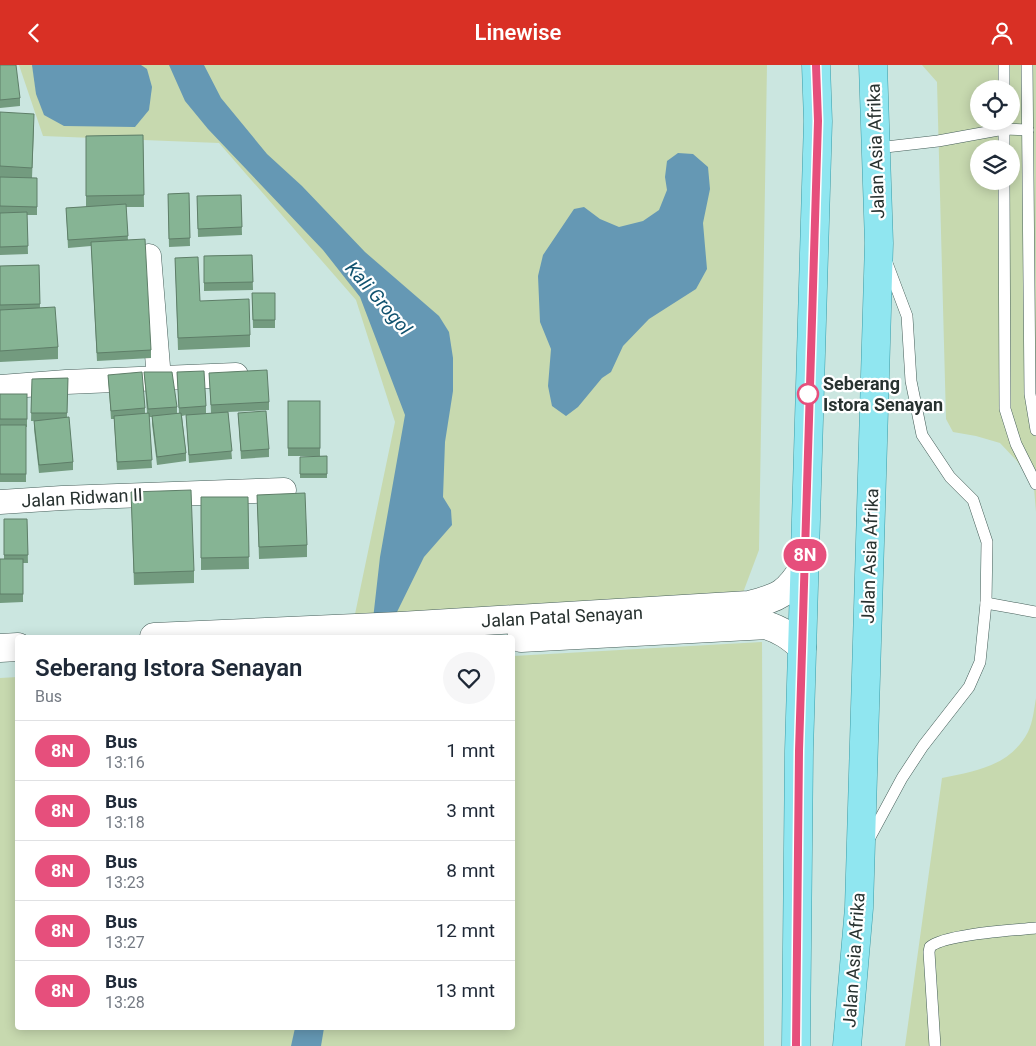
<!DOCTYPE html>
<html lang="id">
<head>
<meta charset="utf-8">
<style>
  body { margin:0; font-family:Roboto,sans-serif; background:#f6f6f7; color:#1f2937; height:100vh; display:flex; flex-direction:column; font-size:19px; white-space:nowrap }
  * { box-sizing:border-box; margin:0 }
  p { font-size:16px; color:#747a83 }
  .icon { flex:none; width:28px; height:28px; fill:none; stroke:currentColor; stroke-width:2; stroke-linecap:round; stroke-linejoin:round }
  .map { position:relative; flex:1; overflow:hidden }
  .details { position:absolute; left:15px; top:570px; width:500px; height:395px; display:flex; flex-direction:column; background:#fff; border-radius:5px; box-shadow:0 2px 12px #0003 }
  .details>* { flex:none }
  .badge { padding:0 10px; border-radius:16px; font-size:18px; line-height:32px }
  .tools { position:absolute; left:970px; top:15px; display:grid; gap:10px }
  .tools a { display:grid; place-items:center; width:50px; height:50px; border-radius:50%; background:#fff; box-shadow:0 2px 12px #0003; font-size:25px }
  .map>.badge { position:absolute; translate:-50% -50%; box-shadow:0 0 0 2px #fff }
  .round { display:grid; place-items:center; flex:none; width:52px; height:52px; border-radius:26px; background:#f6f6f7 }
  .summary { display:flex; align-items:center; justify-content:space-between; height:85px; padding:0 20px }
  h1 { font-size:24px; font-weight:600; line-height:38px }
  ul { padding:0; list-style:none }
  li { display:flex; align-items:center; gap:15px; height:60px; padding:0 20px; border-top:1px solid #e0e1e3 }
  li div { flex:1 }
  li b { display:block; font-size:19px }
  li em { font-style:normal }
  li .badge { min-width:55px; font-weight:700; text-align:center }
  header { display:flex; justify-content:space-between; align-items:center; height:65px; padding:0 20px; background:#d93025; color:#fff; font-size:22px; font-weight:600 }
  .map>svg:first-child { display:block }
  .green { fill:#c7d9af; fill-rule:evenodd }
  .water { fill:#6598b4 }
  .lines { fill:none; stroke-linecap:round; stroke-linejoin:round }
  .service-casing { stroke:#455e59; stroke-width:12 }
  .minor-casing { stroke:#455e59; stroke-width:25 }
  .secondary-casing { stroke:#455e59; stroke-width:29 }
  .primary-casing { stroke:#3c9ca6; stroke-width:29 }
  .service { stroke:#fff; stroke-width:11 }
  .minor { stroke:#fff; stroke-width:24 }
  .secondary { stroke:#fff; stroke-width:28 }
  .primary { stroke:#90e6f0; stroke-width:28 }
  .wall { fill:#739b7f }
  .building { fill:#86b494; stroke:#5e7e68 }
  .line-casing { stroke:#fff; stroke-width:11 }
  .line { stroke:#e64f7c; stroke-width:8 }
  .stop-dot { fill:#fff; stroke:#e64f7c; stroke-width:2.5 }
  .labels { text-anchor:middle; stroke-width:4.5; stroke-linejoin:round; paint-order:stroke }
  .street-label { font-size:18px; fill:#283230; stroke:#fff }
  .stop-label { font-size:18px; font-weight:bold; fill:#283230; stroke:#fff; text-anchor:start }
  .water-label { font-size:19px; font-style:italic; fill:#10526f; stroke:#fff }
</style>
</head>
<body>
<header><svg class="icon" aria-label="back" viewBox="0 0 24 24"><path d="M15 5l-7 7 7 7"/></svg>Linewise<svg class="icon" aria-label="person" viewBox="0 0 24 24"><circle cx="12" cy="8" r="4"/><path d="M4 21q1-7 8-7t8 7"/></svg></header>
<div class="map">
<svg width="1036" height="981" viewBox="0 0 1036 981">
  <rect width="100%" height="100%" fill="#cbe6e0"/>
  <g class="green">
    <path d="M19,0H767L759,485L741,533L354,554L395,357L356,235L219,78L43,71Z"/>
    <path d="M922,0H1036V447L1034,423L1017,396L1000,378L976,371L953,367L946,354L937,17ZM979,24H1011V56H979ZM979,84H1011V116H979Z"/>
    <path d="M762,577L764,981H0V613L18,612V962H512L513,591Z"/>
    <path d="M1036,633V981H905L942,713C976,706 1010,701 1028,667C1033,657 1034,644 1036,633Z"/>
  </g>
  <g class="water">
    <path d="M32,0H141L147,4L152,22L149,45L135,62L64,61L44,50L36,29Z"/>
    <path d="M169,0H204L221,33L267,89L302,121L365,187L439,251L449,267L453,293V326L445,377L443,432L451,445L452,460L424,492L397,547L395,572H371L380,492L405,350L360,232L323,185L208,64L185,36Z"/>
    <path d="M678,88L693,89L708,102L710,124L703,158L707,204L696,224L649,254L623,281L611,307L602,313L578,342L566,351L552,341L548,321L551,284L540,257L538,211L543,190L574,144L584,142L600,154L619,162L643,156L659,145L667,125L665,112L667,96Z"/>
    <path d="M295,963H324L321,981H291Z"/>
  </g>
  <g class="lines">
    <defs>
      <g id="service">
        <path d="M1004,0V24"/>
        <path d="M1027,0L1030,329L1036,365"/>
        <path d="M1004,58V84"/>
        <path d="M877,83L938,76L1004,64L1028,65"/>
        <path d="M1004,116L1005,344L1016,379L1036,419"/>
        <path d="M986,538L1036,547"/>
        <path d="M868,776L902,713L923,681L969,622L980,597L986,538L987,477L973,435L950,412L922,370L911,316L907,251L887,198"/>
        <path d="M935,981L929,887L930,882C944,869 1015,865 1036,863"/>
      </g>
      <g id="minor">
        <path d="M149,191L159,314"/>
        <path d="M0,322L66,317L236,310"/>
        <path d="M0,437L62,433L284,425"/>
      </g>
      <g id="secondary">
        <path d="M154,572L400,561L749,540C780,532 787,529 804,502"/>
        <path d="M521,573L766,560C781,565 790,571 802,582"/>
        <path d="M0,583L18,582"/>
      </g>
      <g id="primary">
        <path d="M796,981L799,686L818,56L816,0"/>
        <path d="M847,981L859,843L879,178L873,0"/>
      </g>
    </defs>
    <use href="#service" class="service-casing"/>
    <use href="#minor" class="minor-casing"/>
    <use href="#secondary" class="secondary-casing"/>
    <use href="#primary" class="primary-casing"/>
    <use href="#service" class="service"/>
    <use href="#minor" class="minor"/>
    <use href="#secondary" class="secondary"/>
    <use href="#primary" class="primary"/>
  </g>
  <g class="wall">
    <path d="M0,0L20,33V41L0,43Z"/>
    <path d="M0,47L34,61L32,113H37V150H27L28,189L0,190Z"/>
    <path d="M143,70L144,142H126L128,175L151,285V293L97,296L91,181L68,183L66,143L86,142V71Z"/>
    <path d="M189,128L190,181L169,182L168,129Z"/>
    <path d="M241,130L242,170L198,172L197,131Z"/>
    <path d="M252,190L253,225L204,226V191Z"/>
    <path d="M175,193L200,236L250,270V282L178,285Z"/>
    <path d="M39,200L40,243L58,282V294L0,297V201Z"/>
    <path d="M252,228H275V263H253Z"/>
    <path d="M144,307L177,342V348H179L177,307L206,341V349L211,348L209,308L269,337V345L228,347L232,394L189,398L186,350L182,351L186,388V396L157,400L152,359V352H149L152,403L117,405L114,354H111L108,310L145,343V349L147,348Z"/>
    <path d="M68,313L67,352L73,397V405L39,408L34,364V356H31L32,314Z"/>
    <path d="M0,329H27V362H26V417H0Z"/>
    <rect x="288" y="336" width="32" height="55"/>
    <path d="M238,348L269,384V392L241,394Z"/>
    <path d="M327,391V413H300V392Z"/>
    <path d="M131,427L194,506V518L134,520Z"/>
    <path d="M257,430L307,480V492L259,494Z"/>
    <path d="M201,432H248L249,504L201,505Z"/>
    <path d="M4,454H27L28,498H23V537L0,538V494H4Z"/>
  </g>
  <g class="building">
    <path d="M0,0H16L20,33L0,35Z"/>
    <path d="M0,47L34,49L32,103L0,101Z"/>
    <path d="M143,70L144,130L86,131V71Z"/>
    <path d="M0,112L37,113V142L0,141Z"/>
    <path d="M189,128L190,173L169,174L168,129Z"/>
    <path d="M241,130L242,162L198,164L197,131Z"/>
    <path d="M126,139L128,171L68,175L66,143Z"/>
    <path d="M27,147L28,181L0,182V148Z"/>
    <path d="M145,174L151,285L97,288L91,177Z"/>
    <path d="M252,190L253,217L204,218V191Z"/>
    <path d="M198,192L200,236L249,234L250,270L178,273L175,193Z"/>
    <path d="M39,200L40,239L0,240V201Z"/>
    <path d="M252,228H275V255H253Z"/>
    <path d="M55,242L58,282L0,286V245Z"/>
    <path d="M267,305L269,337L211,340L209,308Z"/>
    <path d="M204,306L206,341L179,343L177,307Z"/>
    <path d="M142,307L145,343L111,346L108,310Z"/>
    <path d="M144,307H172L177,342L148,344Z"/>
    <path d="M68,313L67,348H31L32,314Z"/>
    <rect x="0" y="329" width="27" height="25"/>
    <rect x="288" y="336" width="32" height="47"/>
    <path d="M266,346L269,384L241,386L238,348Z"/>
    <path d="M228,347L232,386L189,390L186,350Z"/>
    <path d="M149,348L152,395L117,397L114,351Z"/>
    <path d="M181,348L186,388L157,392L152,351Z"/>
    <path d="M69,352L73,397L39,400L34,356Z"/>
    <rect x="0" y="360" width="26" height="49"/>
    <path d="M327,391V409H300V392Z"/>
    <path d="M191,425L194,506L134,508L131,427Z"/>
    <path d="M305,428L307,480L259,482L257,430Z"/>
    <path d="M201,432H248L249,492L201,493Z"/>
    <path d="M4,454H27L28,490H4Z"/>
    <rect x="0" y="494" width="23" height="35"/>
  </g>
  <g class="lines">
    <defs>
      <path id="line" d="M796,981L799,686L818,56L816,0"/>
    </defs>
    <use href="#line" class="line-casing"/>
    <use href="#line" class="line"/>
  </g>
  <circle class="stop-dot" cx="808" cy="329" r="10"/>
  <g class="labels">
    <g class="street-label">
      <text transform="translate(876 86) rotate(-92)" y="6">Jalan Asia Afrika</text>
      <text transform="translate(82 433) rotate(-3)" y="6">Jalan Ridwan II</text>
      <text transform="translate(870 491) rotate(-88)" y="6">Jalan Asia Afrika</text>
      <text transform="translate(562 552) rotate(-3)" y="6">Jalan Patal Senayan</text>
      <text transform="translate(854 895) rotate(-86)" y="6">Jalan Asia Afrika</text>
    </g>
    <g class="stop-label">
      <text x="823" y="325">Seberang<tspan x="823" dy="21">Istora Senayan</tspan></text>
    </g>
    <g class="water-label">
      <text transform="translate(379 233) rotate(49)" y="7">Kali Grogol</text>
    </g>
  </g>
</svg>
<div class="tools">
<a><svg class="icon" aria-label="locate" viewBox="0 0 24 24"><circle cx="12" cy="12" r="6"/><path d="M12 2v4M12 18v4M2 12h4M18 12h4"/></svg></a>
<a><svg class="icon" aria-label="layers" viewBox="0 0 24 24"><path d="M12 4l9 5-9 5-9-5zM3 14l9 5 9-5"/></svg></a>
</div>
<b class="badge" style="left:805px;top:490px;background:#e64f7c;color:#fff">8N</b>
<section class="details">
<div class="summary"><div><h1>Seberang Istora Senayan</h1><p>Bus</p></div><a class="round"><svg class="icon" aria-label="heart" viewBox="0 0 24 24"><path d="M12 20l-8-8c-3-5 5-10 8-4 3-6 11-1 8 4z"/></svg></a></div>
<ul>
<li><span class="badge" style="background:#e64f7c;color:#fff">8N</span><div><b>Bus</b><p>13:16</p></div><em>1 mnt</em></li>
<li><span class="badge" style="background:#e64f7c;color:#fff">8N</span><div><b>Bus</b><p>13:18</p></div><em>3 mnt</em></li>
<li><span class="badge" style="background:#e64f7c;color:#fff">8N</span><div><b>Bus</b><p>13:23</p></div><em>8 mnt</em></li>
<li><span class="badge" style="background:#e64f7c;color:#fff">8N</span><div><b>Bus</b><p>13:27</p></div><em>12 mnt</em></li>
<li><span class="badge" style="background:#e64f7c;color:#fff">8N</span><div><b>Bus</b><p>13:28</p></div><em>13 mnt</em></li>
</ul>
</section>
</div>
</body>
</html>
